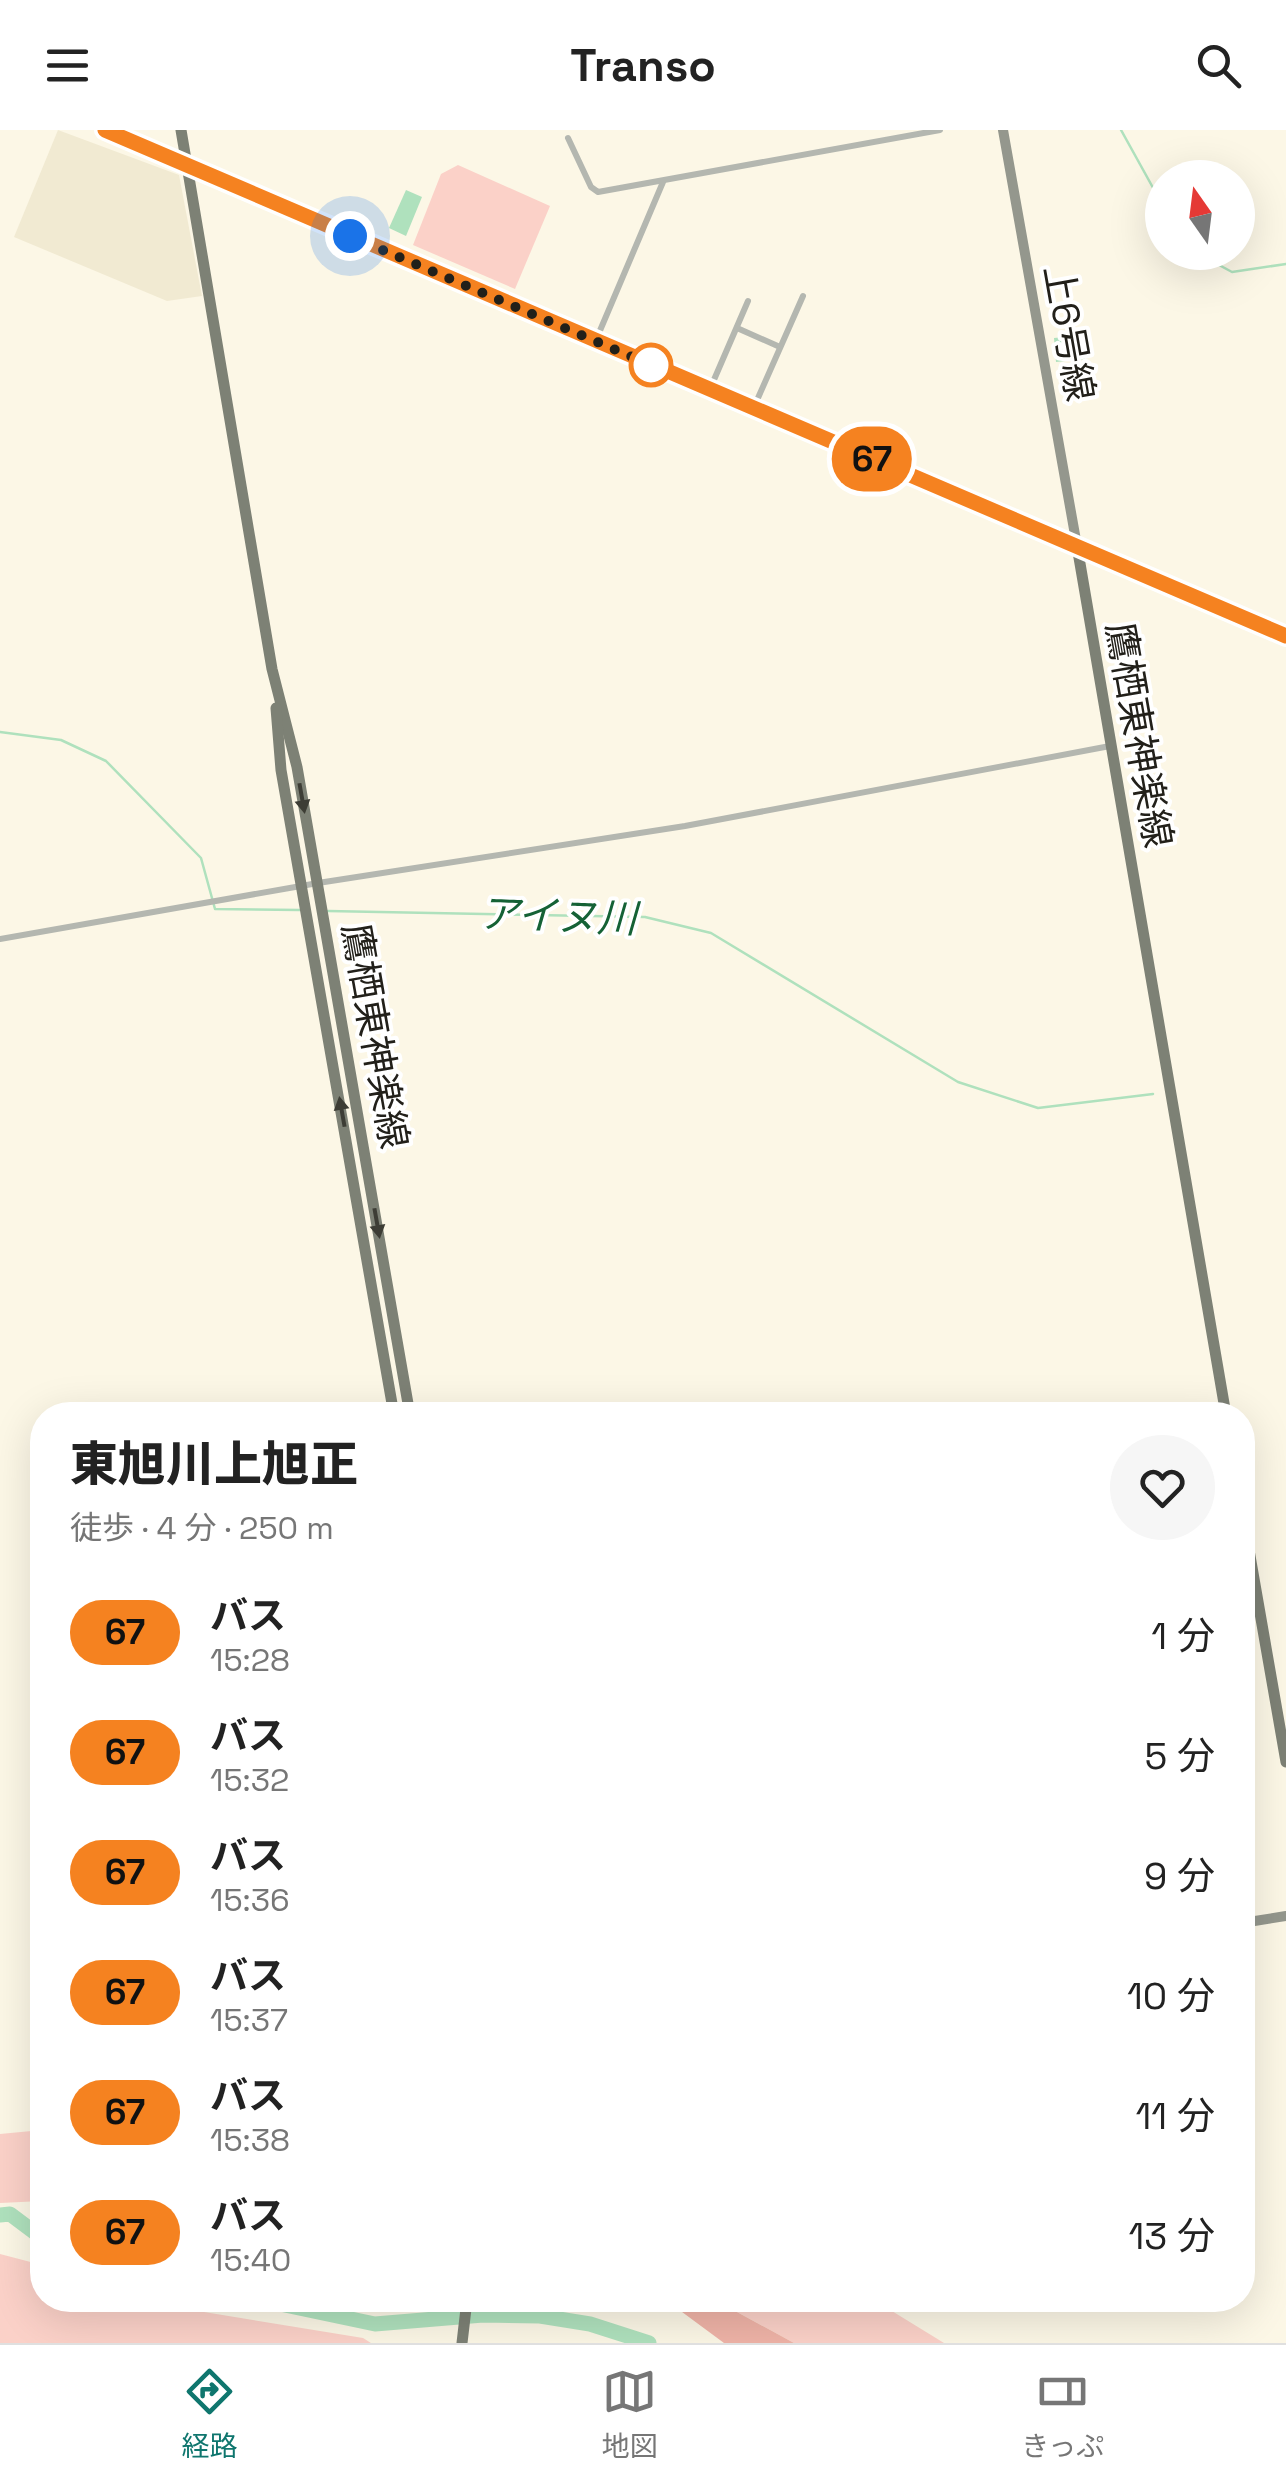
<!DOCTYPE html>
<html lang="ja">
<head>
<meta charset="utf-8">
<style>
  body { margin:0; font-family:"Space Grotesk","Noto Sans JP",sans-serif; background:#f6f6f6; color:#222; height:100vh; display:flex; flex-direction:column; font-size:38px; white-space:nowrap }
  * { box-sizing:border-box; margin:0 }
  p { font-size:32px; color:#767676 }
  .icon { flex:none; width:55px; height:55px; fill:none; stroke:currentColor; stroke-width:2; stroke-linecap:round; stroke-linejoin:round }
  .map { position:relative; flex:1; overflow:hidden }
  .details { position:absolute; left:30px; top:1272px; width:1225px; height:910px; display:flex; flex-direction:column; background:#fff; border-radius:40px; box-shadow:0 10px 40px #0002 }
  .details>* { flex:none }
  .badge { padding:0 20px; border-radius:32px; font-size:35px; line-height:65px }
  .needle { width:65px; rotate:346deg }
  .fabs { position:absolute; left:1145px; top:30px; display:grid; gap:20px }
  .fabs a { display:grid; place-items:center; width:110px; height:110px; border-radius:50%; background:#fff; box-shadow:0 10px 40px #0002; font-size:50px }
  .you { position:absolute; width:50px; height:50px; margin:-25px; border:8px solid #fff; border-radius:50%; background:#1a73e8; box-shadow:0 0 0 15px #1a73e833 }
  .map>.badge { position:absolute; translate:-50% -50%; box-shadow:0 0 0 5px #fff }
  .round { display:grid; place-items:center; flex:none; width:105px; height:105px; border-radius:52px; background:#f6f6f6 }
  .head { display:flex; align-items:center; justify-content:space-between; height:170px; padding:0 40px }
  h1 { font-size:48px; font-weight:800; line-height:75px }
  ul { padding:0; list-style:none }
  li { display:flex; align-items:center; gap:30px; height:120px; padding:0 40px }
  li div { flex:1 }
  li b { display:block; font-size:38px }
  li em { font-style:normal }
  li .badge { min-width:110px; font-weight:700; text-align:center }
  header { display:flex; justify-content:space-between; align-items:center; height:130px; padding:0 40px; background:#fff; font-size:45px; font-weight:800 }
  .tabs { display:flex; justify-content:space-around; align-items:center; height:140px; border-top:2px solid #e0e0e0; background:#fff; font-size:28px; color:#767676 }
  .tabs a { display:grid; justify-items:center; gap:5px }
  .tabs .selected { color:#0f766e }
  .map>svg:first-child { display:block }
  .built { fill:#f1ead2 }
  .green { fill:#fbd1c8 }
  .forest { fill:#efb3a7 }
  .water { fill:#afe1bd }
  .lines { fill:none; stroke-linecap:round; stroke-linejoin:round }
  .stream { stroke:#afe1bd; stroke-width:2.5 }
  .river { stroke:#afe1bd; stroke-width:15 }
  .street { stroke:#b4b7b0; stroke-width:6 }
  .secondary { stroke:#94978d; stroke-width:10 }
  .primary { stroke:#7d8175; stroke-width:11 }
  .oneway { fill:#3d3d35 }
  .line-casing { stroke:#fff; stroke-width:22 }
  .line { stroke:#f58220; stroke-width:15 }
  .walk { stroke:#22201a; stroke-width:10; stroke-dasharray:0 18 }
  .stop-dot { fill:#fff; stroke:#f58220; stroke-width:5 }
  .labels { text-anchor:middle; stroke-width:8; stroke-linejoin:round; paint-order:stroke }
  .street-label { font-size:38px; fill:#22201a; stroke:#fff }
  .water-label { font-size:40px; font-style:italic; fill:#156236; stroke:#fff }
</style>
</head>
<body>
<header><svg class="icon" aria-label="menu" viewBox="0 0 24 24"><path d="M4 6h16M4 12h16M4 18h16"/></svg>Transo<svg class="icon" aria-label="search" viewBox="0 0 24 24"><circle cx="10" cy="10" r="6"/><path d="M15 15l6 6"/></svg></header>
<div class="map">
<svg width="1286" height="2213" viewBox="0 0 1286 2213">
  <rect width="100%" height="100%" fill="#fcf7e6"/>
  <path class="built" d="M58,0L179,45L202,166L167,171L14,107Z"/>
  <g class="green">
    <path d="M458,35L550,76L515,159L413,115L441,44Z"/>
    <path d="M42,2000V2071L0,2073V2004Z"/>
    <path d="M0,2124L42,2135V2170H131L363,2208L371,2213H0Z"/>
    <path d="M715,2170H874L944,2213H794Z"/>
  </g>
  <path class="forest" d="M633,2170H715L794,2213H724L678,2179Z"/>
  <g class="water">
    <path d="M406,60L422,67L406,106L389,98Z"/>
    <path d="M1083,205L1085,229L1056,232L1054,208Z"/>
  </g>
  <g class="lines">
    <g class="stream">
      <path d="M1121,0L1162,74"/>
      <path d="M1195,122L1232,142L1286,134"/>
      <path d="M0,602L61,610L106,631L201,728L215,779L300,780"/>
      <path d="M328,781L645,787L711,803L958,952L1038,978L1153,964"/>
    </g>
    <g class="river">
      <path d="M0,2085L10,2084L42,2108"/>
      <path d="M261,2170L375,2194L483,2185L540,2186L590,2194L649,2213"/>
    </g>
    <g class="street">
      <path d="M568,8L591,57L598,62L940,0"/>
      <path d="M737,198L780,217"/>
      <path d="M596,210L663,52"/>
      <path d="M710,259L748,171"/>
      <path d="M754,277L803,166"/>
      <path d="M0,809L318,753L685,696L1110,616"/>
    </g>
    <g class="secondary">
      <path d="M105,0L187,36"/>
      <path d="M1003,0L1077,416L1286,506"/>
      <path d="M1242,1793L1286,1786"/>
    </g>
    <g class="primary">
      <path d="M181,0L272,539L297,637L410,1285"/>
      <path d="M187,36L1077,416L1226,1285"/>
      <path d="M276,578L281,640L394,1285"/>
      <path d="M1242,1380L1286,1632"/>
      <path d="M462,2213L467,2170"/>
    </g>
  </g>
  <defs><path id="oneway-solid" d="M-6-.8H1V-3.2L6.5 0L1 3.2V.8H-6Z" transform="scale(2.5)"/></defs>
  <g class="oneway">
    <use href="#oneway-solid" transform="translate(302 668) rotate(80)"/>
    <use href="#oneway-solid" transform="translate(342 982) rotate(-100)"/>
    <use href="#oneway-solid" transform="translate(377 1093) rotate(80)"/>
  </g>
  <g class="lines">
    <defs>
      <path id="line" d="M105,0L1286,506"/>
    </defs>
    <use href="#line" class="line-casing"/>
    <use href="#line" class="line"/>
    <path class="walk" d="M350,106L651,235"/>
  </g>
  <circle class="stop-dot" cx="651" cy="235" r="20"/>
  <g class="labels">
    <g class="street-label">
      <text transform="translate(1069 203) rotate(80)" y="13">上6号線</text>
      <text transform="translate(1139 605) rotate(80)" y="13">鷹栖東神楽線</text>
      <text transform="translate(375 906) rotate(80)" y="13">鷹栖東神楽線</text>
    </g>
    <g class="water-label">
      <text transform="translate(558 786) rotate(2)" y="14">アイヌ川</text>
    </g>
  </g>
</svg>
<div class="fabs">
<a><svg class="needle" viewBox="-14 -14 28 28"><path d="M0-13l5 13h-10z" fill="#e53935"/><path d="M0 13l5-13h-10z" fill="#767676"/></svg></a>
</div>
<div class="you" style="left:350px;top:106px"></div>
<b class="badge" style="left:872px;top:329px;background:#f58220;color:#111">67</b>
<section class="details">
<div class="head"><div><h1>東旭川上旭正</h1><p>徒歩 · 4 分 · 250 m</p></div><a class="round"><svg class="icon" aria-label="heart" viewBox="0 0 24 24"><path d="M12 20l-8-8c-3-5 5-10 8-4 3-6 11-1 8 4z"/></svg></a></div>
<ul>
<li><span class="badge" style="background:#f58220;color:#111">67</span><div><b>バス</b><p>15:28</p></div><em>1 分</em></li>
<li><span class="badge" style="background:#f58220;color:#111">67</span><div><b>バス</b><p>15:32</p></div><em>5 分</em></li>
<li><span class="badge" style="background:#f58220;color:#111">67</span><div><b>バス</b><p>15:36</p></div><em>9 分</em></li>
<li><span class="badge" style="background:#f58220;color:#111">67</span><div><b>バス</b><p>15:37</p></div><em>10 分</em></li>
<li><span class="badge" style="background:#f58220;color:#111">67</span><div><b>バス</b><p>15:38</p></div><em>11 分</em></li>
<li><span class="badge" style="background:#f58220;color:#111">67</span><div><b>バス</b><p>15:40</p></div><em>13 分</em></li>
</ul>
</section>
</div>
<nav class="tabs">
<a class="selected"><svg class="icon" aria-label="directions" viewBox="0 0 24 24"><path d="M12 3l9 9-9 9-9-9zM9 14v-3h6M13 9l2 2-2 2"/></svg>経路</a>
<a><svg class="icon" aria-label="map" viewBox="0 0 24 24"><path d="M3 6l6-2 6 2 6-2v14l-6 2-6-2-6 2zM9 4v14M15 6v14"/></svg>地図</a>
<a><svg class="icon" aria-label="tickets" viewBox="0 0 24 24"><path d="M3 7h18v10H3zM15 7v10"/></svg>きっぷ</a>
</nav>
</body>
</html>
